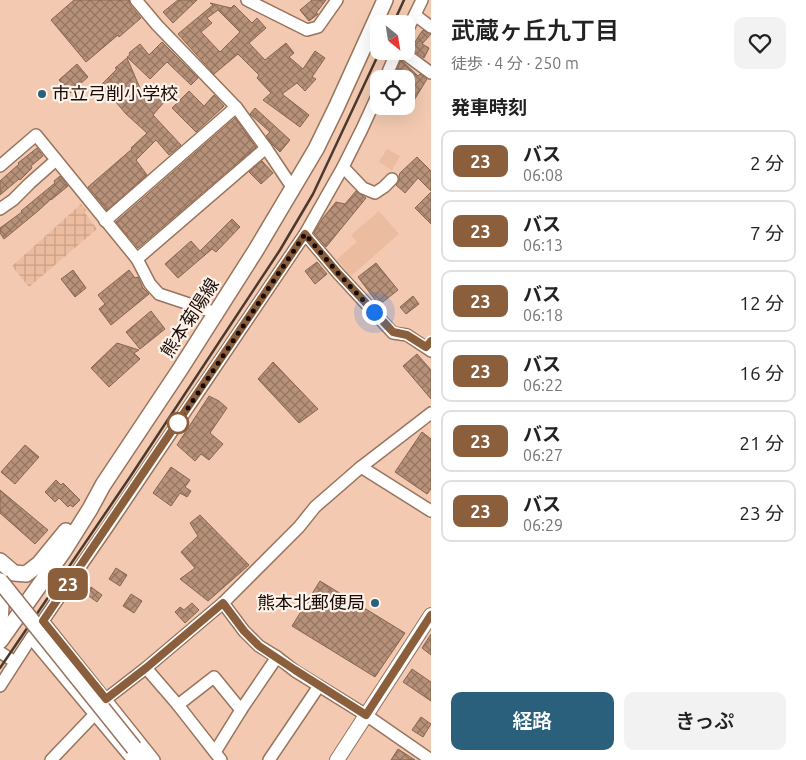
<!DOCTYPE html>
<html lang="ja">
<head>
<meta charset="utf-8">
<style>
  body { margin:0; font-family:Ubuntu,"Noto Sans JP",sans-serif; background:#f2f2f2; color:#222; height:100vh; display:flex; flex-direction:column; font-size:19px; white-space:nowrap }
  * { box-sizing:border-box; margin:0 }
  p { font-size:16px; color:#767676 }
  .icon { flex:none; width:28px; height:28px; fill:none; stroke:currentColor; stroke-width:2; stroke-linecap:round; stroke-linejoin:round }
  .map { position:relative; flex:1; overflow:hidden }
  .side { display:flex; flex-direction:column; background:#fff; width:375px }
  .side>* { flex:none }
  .badge { padding:0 10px; border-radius:8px; font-size:18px; line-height:32px }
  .needle { width:32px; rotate:150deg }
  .buttons { position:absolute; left:370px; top:15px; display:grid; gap:10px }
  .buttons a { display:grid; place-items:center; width:45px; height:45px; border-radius:10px; background:#fff; box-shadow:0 5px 20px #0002; font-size:25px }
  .you { position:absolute; width:25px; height:25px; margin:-12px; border:4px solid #fff; border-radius:50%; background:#1a73e8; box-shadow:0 0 0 8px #1a73e833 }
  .map>.badge { position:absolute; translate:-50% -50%; box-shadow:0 0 0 2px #fff }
  h2 { padding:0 20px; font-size:19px; line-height:45px }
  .round { display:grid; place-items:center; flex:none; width:52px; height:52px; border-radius:10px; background:#f2f2f2 }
  .summary { display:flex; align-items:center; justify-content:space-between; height:85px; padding:0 20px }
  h1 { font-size:24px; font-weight:600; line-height:38px }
  .primary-button { display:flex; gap:10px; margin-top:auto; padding:10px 20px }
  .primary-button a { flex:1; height:58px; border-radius:10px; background:#2a607b; color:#fff; font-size:20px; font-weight:600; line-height:58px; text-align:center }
  .primary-button a+a { background:#f2f2f2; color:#222 }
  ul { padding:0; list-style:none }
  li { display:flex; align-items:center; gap:15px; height:62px; margin:0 10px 8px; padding:0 10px; border:2px solid #e0e0e0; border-radius:10px }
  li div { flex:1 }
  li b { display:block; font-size:19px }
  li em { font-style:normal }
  li .badge { min-width:55px; font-weight:700; text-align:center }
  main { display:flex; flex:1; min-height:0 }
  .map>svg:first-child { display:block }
  .built { fill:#ebbc9f }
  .industrial { fill:url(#industrial-grid) }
  .building { fill:url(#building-cross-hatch); stroke:#89654f; fill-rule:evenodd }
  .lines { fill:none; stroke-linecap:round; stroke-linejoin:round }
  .minor-casing { stroke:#98745d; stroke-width:14 }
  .tertiary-casing { stroke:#98745d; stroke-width:16 }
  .secondary-casing { stroke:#98745d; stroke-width:18 }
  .minor { stroke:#fff; stroke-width:11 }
  .tertiary { stroke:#fff; stroke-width:14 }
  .secondary { stroke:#fff; stroke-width:15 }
  .rail { stroke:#4c392d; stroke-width:2.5 }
  .secondary-bridge-casing { stroke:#98745d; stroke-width:18; stroke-linecap:butt }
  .secondary-bridge { stroke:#fff; stroke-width:15 }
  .line-casing { stroke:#fff; stroke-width:11 }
  .line { stroke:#8b5e3c; stroke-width:8 }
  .walk { stroke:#180b04; stroke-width:5; stroke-dasharray:0 9 }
  .poi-dot { fill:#2a607b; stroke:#fef2ea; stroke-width:2 }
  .stop-dot { fill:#fff; stroke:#8b5e3c; stroke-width:2.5 }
  .labels { text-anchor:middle; stroke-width:4.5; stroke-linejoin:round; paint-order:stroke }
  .poi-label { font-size:18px; fill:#180b04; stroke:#fef2ea; text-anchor:start }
  .street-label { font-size:18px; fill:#180b04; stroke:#fef2ea }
</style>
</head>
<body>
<main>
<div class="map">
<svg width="431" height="760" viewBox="0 0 431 760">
  <defs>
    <pattern id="industrial-grid" width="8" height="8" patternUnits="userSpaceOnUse" patternTransform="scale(1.25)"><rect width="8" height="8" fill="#ebbc9f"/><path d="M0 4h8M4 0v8" fill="none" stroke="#c9a087"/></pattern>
    <pattern id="building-cross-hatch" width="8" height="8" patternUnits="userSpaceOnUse" patternTransform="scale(1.25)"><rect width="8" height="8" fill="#b79179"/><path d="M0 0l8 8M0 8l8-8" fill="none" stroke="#947561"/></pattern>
  </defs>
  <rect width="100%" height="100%" fill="#f3cab1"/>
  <g class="built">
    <path d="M387,149L400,156L392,170L379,162Z"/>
    <path d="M379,211L399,234L351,276L337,259L357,242L351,235Z"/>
  </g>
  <path class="industrial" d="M81,204L86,210L84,212L97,229L29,287L12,266Z"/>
  <g class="building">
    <path d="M74,0H129L130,5L141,18L119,37L118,35L86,62L51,20Z"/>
    <path d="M178,0H197L173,23L163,12Z"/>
    <path d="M312,0H326L316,13L318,14L309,21L300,10Z"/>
    <path d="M210,3L231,8L234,5L252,23L257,18L266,28L249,43L265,60L286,43L294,53L289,57L303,69L315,51L325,58L312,77L316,79L305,91L297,83L282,94L309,115L300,127L263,100L271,93L257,78L259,75L238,54L214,74L178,34L213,5ZM218,10L240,32L220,52L201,32L212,23L207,18Z"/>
    <path d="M423,30L431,34L422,44L429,48L424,58L411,49L420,34Z"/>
    <path d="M162,42L198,78L191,85L167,62L150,79L127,57L130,55L129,53L140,44L149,55Z"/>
    <path d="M127,58L146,102L155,92L165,101L153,115L181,145L169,155L156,140L136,160L147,175L107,210L88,187L132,149L131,148L147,133L126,114L110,95L109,96L100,86L117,69L115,68Z"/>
    <path d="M401,60L418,76L420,74L427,79L413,102L406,98V95L413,85L396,72Z"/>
    <path d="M77,64L88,77L70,93L59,80Z"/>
    <path d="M189,91L204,106L214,95L224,106L196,132L172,108Z"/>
    <path d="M255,108L290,140L280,152L273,145L266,136L270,132L250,114Z"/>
    <path d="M235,118L256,147L138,248L116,222Z"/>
    <path d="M37,148L43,156L31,166L32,168L20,180L19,179L0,195V181L19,164L18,163Z"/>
    <path d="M417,157L431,171V191L418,178L405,193L396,185L399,181V176L400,173Z"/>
    <path d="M262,161L273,173L261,184L249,172Z"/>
    <path d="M60,176L68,186L51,200V199L38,211L4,239L0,233V228L22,212L21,211L55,183L54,181Z"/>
    <path d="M356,191L366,198L326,247L314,233L323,218L336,202L345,204Z"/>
    <path d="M431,192V224L415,208Z"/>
    <path d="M232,219L240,227L216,252L212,249L178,278L165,264L191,241L200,251Z"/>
    <path d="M317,262L327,274L315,284L305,271Z"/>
    <path d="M376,263L398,290L379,305L358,277Z"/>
    <path d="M73,270L86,288L75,297L61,279Z"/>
    <path d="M129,270L135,278L138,277L143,288L149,294L111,325L99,309L105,304L98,295Z"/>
    <path d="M413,296L419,304L406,314L400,307Z"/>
    <path d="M151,311L165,329L140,349L126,332Z"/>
    <path d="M117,343L139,350L134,353L140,359L109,387L91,368Z"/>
    <path d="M417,354L431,370V399L403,366Z"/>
    <path d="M273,362L318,409L299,423L258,379Z"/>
    <path d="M209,396L219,401L227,408L210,433L223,444L209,460L201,454L195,461L177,445Z"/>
    <path d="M422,432L431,439V489L427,494L395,472Z"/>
    <path d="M25,445L39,457L15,484L1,472Z"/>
    <path d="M171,467L190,480L185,487L191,491L187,497L180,493L171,506L153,493Z"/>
    <path d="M56,480L61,485L63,483L80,500L73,507L70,505L68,507L59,498L55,502L45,492Z"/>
    <path d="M0,490L48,530L35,544L0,513Z"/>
    <path d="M200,515L249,565L208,601L180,579L195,568L181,552L198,536L190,523Z"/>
    <path d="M116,568L127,575L120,586L109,579Z"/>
    <path d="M320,581L405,633L375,677L292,626Z"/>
    <path d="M91,587L102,595L97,602L86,594Z"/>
    <path d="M131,594L142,601L134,613L123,606Z"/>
    <path d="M192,603L199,610L185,623L175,612L180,607L184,610Z"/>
    <path d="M431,634V655L422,648Z"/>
    <path d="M412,669L431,682V701L403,682Z"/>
    <path d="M421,717L431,724L423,737L412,730Z"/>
    <path d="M398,749L415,760H391Z"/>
  </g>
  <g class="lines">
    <defs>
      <g id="minor">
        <path d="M136,0L157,25L236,107L266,148L292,187"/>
        <path d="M247,0L307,30L318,27L337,0"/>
        <path d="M415,15L431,27"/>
        <path d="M406,33L422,0"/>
        <path d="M401,51L431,73"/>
        <path d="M385,79L397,51"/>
        <path d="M0,166L36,135L137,259L150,284L159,294L216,313"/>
        <path d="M343,167L363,188L375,193L384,187L392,179"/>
        <path d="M0,209L13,200L30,183L56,160"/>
        <path d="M105,221L236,107"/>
        <path d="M305,234L337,272L393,333L407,335L431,351"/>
        <path d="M137,259L266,148"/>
        <path d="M361,467L431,511"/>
        <path d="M223,603L244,631L259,646L277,657L295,671L366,715L431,760"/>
        <path d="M43,621L154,760"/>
        <path d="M31,638L133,760"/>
        <path d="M0,652L15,662"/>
        <path d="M146,668L178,705L221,760"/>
        <path d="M0,686L27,644L109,525L305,234L343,167L362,129L379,92"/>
        <path d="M178,705L214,677L241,710"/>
        <path d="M215,752L241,710L277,657"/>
        <path d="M51,760L95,714L106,699L146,668L223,603L299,527L315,507L361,467L431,413"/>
        <path d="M269,760L319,686"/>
      </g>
      <path id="tertiary" d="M337,760L431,615"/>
      <g id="secondary">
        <path d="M0,561L14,573L26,574L39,564L66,531"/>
        <path d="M0,603L1,607L0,622"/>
        <path d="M0,641L63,552L90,509L103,485L179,371L256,250L316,149L336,108L385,0"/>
        <path d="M134,748L144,760"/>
      </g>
    </defs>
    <use href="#minor" class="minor-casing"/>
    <use href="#tertiary" class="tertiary-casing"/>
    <use href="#secondary" class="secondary-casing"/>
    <use href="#minor" class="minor"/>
    <use href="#tertiary" class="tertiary"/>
    <use href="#secondary" class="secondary"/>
    <g class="rail">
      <path d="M393,24L404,0"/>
      <path d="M0,668L130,477L280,250L313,194L380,51"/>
    </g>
    <defs>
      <path id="secondary-bridge" d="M0,581L134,748"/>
    </defs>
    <use href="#secondary-bridge" class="secondary-bridge-casing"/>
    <use href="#secondary-bridge" class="secondary-bridge"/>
  </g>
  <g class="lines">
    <defs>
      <path id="line" d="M431,341L426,347L407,335L393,332L337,272L305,234L43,621L106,699L146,668L223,603L244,631L259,646L295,670L366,715L431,615"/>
    </defs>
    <use href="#line" class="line-casing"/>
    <use href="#line" class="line"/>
    <path class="walk" d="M178,423L305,234L337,272L374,312"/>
  </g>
  <g class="poi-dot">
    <circle cx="42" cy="94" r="5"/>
    <circle cx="375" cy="603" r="5"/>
  </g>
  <circle class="stop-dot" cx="178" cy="423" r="10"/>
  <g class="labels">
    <g class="poi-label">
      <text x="52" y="100">市立弓削小学校</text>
      <text x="365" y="609" text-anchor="end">熊本北郵便局</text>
    </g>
    <g class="street-label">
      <text transform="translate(190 318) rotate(-57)" y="6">熊本菊陽線</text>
    </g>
  </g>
</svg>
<div class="buttons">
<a><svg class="needle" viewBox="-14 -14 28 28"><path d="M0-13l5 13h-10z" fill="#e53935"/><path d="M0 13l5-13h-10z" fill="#767676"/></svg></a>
<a><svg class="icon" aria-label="locate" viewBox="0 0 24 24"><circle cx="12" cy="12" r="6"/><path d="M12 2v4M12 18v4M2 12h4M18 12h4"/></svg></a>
</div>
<div class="you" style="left:374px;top:312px"></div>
<b class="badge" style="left:68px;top:584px;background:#8b5e3c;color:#fff">23</b>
</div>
<section class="side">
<div class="summary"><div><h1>武蔵ヶ丘九丁目</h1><p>徒歩 · 4 分 · 250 m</p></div><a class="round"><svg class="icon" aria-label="heart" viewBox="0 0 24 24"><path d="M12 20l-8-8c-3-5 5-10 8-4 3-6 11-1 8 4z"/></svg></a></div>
<h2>発車時刻</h2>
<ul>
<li><span class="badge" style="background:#8b5e3c;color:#fff">23</span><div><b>バス</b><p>06:08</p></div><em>2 分</em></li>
<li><span class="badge" style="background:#8b5e3c;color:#fff">23</span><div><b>バス</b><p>06:13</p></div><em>7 分</em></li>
<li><span class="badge" style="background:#8b5e3c;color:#fff">23</span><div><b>バス</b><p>06:18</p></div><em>12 分</em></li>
<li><span class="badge" style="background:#8b5e3c;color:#fff">23</span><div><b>バス</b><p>06:22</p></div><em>16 分</em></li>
<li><span class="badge" style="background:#8b5e3c;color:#fff">23</span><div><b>バス</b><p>06:27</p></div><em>21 分</em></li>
<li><span class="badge" style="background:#8b5e3c;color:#fff">23</span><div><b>バス</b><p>06:29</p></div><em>23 分</em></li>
</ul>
<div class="primary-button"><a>経路</a><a>きっぷ</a></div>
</section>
</main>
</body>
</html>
